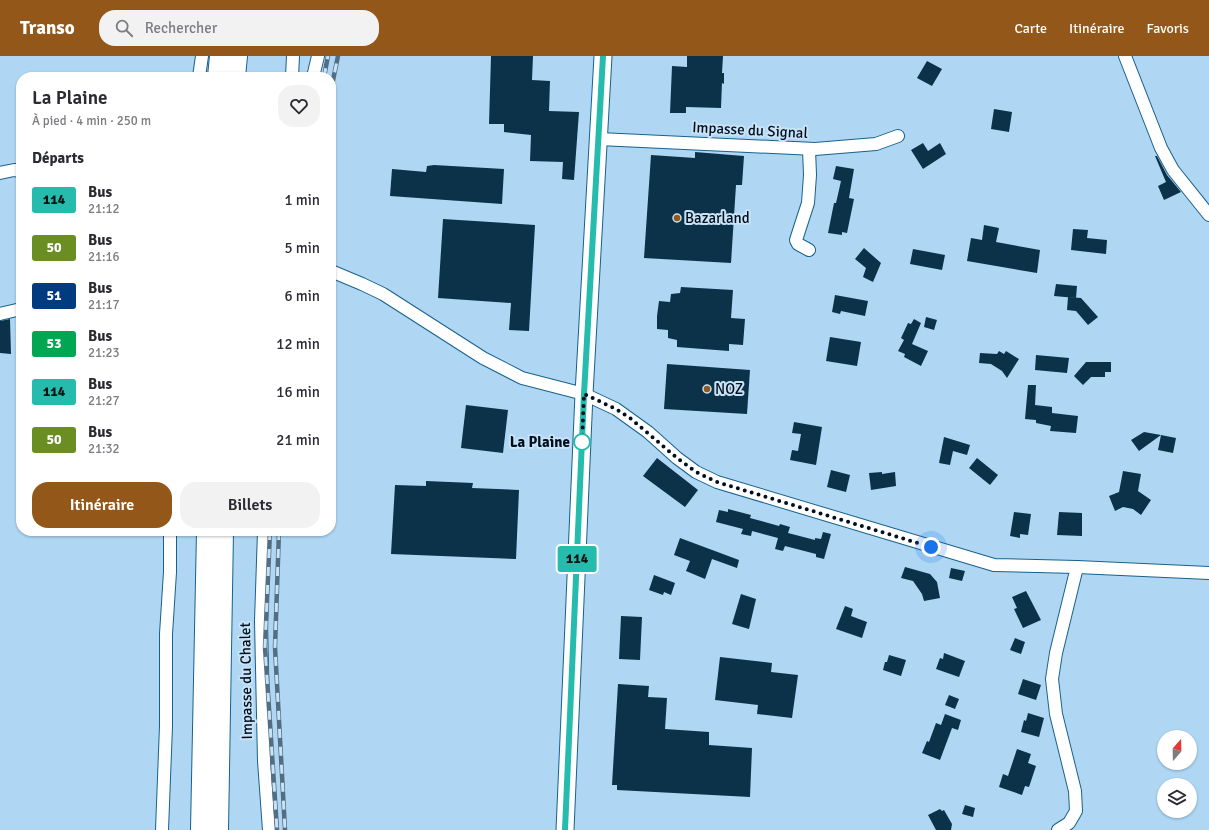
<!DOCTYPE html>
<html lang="fr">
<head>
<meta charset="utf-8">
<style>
  body { margin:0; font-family:Signika,sans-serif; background:#f2f2f3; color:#2b2b33; height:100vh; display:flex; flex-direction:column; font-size:15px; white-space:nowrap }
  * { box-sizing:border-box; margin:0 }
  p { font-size:13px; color:#7c7c81 }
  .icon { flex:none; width:22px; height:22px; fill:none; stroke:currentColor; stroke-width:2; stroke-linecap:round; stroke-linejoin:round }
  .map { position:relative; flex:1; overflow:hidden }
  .details { position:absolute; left:16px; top:16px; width:320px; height:464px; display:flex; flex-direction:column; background:#fff; border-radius:16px; box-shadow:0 1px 3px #0004 }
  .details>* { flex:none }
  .badge { padding:0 8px; border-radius:3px; font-size:14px; line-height:26px }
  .needle { width:26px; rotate:20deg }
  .fabs { position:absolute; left:1157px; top:674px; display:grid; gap:8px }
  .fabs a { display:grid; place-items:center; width:40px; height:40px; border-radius:50%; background:#fff; box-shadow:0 1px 3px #0004; font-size:20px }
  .you { position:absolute; width:20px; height:20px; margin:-10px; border:3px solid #fff; border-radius:50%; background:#1a73e8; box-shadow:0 0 0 6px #1a73e833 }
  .map>.badge { position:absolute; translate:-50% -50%; box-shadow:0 0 0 2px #fff }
  h2 { padding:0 16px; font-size:15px; line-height:36px }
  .round { display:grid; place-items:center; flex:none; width:42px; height:42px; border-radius:16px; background:#f2f2f3 }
  .head { display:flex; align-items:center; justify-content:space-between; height:68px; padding:0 16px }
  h1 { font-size:19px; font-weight:600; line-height:30px }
  .button { display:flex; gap:8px; margin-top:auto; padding:8px 16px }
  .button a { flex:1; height:46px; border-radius:16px; background:#935719; color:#fff; font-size:16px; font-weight:600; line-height:46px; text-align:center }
  .button a+a { background:#f2f2f3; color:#2b2b33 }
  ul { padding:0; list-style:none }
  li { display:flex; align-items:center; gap:12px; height:48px; padding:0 16px }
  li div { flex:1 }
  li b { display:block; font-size:15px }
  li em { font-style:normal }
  li .badge { min-width:44px; font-weight:700; text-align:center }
  header { display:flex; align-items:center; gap:24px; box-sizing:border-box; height:56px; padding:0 20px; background:#935719; color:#fff }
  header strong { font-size:19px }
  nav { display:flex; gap:22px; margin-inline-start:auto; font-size:14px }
  .search { width:280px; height:36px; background:#f2f2f3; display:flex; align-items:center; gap:10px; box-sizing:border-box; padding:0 14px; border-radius:16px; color:#7c7c81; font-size:15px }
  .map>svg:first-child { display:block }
  .building { fill:#0c3249 }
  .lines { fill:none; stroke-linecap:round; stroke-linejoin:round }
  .minor-casing { stroke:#17618c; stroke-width:14 }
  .secondary-casing { stroke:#17618c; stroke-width:19 }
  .trunk-casing { stroke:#17618c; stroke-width:22 }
  .minor { stroke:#fff; stroke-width:12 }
  .secondary { stroke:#fff; stroke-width:17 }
  .trunk { stroke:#fff; stroke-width:20 }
  .rail-casing { stroke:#536e83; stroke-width:4.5 }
  .rail { stroke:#c8e2f6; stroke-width:3; stroke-dasharray:9; stroke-linecap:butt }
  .line-casing { stroke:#fff; stroke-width:9 }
  .line { stroke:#25bcad; stroke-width:6 }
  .walk { stroke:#000f1d; stroke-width:4; stroke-dasharray:0 7.2 }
  .poi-dot { fill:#935719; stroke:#c8e2f6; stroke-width:1.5 }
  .stop-dot { fill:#fff; stroke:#25bcad; stroke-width:2 }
  .labels { text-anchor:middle; stroke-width:4; stroke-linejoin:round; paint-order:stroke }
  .street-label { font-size:15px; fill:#000f1d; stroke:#c8e2f6 }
  .poi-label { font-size:15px; fill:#000f1d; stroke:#c8e2f6; text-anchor:start }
  .stop-label { font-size:15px; font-weight:bold; fill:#000f1d; stroke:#c8e2f6; text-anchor:end }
</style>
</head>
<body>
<header>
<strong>Transo</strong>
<div class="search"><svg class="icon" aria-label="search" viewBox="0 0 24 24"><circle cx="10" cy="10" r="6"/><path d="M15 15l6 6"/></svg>Rechercher</div>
<nav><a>Carte</a><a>Itinéraire</a><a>Favoris</a></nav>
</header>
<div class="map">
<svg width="1209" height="774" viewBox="0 0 1209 774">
  <rect width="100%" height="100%" fill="#afd7f4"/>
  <g class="building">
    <path d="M491,0H533L532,24L550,25L549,55L579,56L574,124L562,123L563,106L530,105L531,79L504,76V68H489Z"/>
    <path d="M687,0H723L722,17H724V28L722,27L721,52L686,51V57H670L672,10L687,11Z"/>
    <path d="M927,5L942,13L932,30L917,22Z"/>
    <path d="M994,53L1012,56L1009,76L991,73Z"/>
    <path d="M923,87L928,95L940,87L946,98L923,113L911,94Z"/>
    <path d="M695,96L744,100L742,129H736L731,207L644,202L651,99L695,102Z"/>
    <path d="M1155,100H1157L1167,119L1181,136L1164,144L1158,130L1166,126Z"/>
    <path d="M434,109L504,113L502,148L390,140L392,113L426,116L427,110Z"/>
    <path d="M836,110L854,113L849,142L854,143L847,177L842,176V179L828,177L834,147H836L841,125L833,123Z"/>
    <path d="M443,163L535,169L529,275L509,274L511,247L438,242Z"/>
    <path d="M984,169L999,172L996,186L1040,194L1037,217L967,205L971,182L982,184Z"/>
    <path d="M1073,173L1088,174L1087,182L1107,184L1106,198L1071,194Z"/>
    <path d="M864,192L881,207L873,226L863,221L866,212L855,203Z"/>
    <path d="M913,193L945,199L942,214L910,208Z"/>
    <path d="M1056,228L1077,230L1076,242L1054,240Z"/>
    <path d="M681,231L733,234L731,262L745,263L743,289L729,288V295L677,291V284L668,282V274L657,273V260L659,245L670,246L671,238L680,237Z"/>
    <path d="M835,239L868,245L865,260L841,255L840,258L832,256Z"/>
    <path d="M1068,241L1081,242L1098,261L1088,269L1076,255L1067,254Z"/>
    <path d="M926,261L937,264L934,274L924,271Z"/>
    <path d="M10,263L11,298L0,297V265Z"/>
    <path d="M914,263L921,267L912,288L928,295L921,310L904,301L905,298L898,295L904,284L901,282L908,267L911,268Z"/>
    <path d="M830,281L861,286L857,310L826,305Z"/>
    <path d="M999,295L1004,298L1006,295L1019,303L1007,322L1002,315L991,308L979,307L980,297L997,298Z"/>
    <path d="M1036,299L1069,302L1067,317L1035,314Z"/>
    <path d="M1086,306H1111V316H1105V321H1091L1083,329L1074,320Z"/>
    <path d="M667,308L750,314L747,358L664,353Z"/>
    <path d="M1028,329H1036L1035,349L1052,351V357L1078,360L1076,377L1050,375L1051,370L1036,367V364L1025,363Z"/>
    <path d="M466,349L508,354L503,397L461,392Z"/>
    <path d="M794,366L822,371L816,409L790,404L792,394L798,395L801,378L792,377Z"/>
    <path d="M1144,376L1161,379L1139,395L1131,384Z"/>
    <path d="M1161,379L1176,382L1173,397L1158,394Z"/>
    <path d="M944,381L970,389L967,399L953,395L950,409L939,407Z"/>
    <path d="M657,402L698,434L685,451L643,420Z"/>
    <path d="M977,402L998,419L990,429L969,412Z"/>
    <path d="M831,414L850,419L846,436L827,431Z"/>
    <path d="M1123,415L1141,418L1138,435L1151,444L1141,459L1133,453L1123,451L1115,455L1109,440L1119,436Z"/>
    <path d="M882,416V418L895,416L896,430L871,434L869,417Z"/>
    <path d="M426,425L473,427L472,432L519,434L516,503L391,498L395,429L426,430Z"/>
    <path d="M728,453L751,459L750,462L779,470L780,468L790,471L788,477L815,484V482L821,483L823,476L831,478L824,503L816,501V498L785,490L783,495L775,493L778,482L752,475L751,480L741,478L743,473L716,466L719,454L728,456Z"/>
    <path d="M1014,456L1031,458L1028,479L1020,478V482L1010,480Z"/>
    <path d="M1059,456L1082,457V480L1057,479Z"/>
    <path d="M680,482L739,504L737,512L712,503L705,523L686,515L690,505L674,499Z"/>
    <path d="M905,511L930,518L937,526L940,542L924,545L922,538L913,525L901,522Z"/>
    <path d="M951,512L965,515L962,525L949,522Z"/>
    <path d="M654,519L675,527L671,539L664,536L663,539L649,534Z"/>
    <path d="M1026,535L1041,564L1023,572L1014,553L1017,552L1012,541Z"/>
    <path d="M741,538L756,543L749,573L732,568Z"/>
    <path d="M845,550L853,553L851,560L867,566L862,582L836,573Z"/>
    <path d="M621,560L642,561L640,604L619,603Z"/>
    <path d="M1015,582L1025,586L1021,598L1010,594Z"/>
    <path d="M944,597L965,605L959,621L936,613L940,602L943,603Z"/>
    <path d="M889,599L906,604L901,620L883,614L885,606H887Z"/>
    <path d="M720,601L772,607L771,616L798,619L792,662L757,658L758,649L715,644Z"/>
    <path d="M1023,623L1041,629L1036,644L1018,638Z"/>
    <path d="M618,628L649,630L648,641L667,642L665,673L709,676V689L752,692L750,741L617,734V729H612Z"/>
    <path d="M949,639L959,643L955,653L945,649Z"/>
    <path d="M1028,657L1044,662L1039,681L1021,676L1024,664L1026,665Z"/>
    <path d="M945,658L961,664L958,674L952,672L940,704L922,697L927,685L929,686L936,667L941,669Z"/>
    <path d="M1017,693L1031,698L1028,707L1036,710L1029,731L1025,730L1022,739L999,731L1003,718L1008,720Z"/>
    <path d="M965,749L975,752L973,761L962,758Z"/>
    <path d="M940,753L942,755L944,754L952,768L951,774H936L928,759Z"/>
  </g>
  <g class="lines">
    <defs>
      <g id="minor">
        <path d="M1125,0L1161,92L1173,114L1209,159"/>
        <path d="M199,21L202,0"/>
        <path d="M292,21L293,0"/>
        <path d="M313,21L318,0"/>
        <path d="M599,83L815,93L876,88L898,80"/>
        <path d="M809,93L810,119L808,147L796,184L798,188L809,194"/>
        <path d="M0,117L14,114L21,115"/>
        <path d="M331,215L362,228L383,238L483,302L522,322L584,338L616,353L648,376L677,402L696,416L717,426L994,509L1077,511L1209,517"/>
        <path d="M0,258L21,253"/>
        <path d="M264,475L261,565L264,705L269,774"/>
        <path d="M162,774L166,670V578L170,516V475"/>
        <path d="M1058,774L1069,767L1076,755L1075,735L1056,658L1052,623L1056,597L1077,511"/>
      </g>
      <path id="secondary" d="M565,774L584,338L603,0"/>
      <g id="trunk">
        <path d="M218,21L220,0"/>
        <path d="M235,21L237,0"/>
        <path d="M201,774L207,475"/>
        <path d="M218,774L223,475"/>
      </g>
    </defs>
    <use href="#minor" class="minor-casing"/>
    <use href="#secondary" class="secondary-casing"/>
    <use href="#trunk" class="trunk-casing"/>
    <use href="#minor" class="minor"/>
    <use href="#secondary" class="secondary"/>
    <use href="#trunk" class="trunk"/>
    <defs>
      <g id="rail">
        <path d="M324,21L328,0"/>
        <path d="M331,34L338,0"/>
        <path d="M270,475L265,591L277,774"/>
        <path d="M279,475L275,591L285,774"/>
      </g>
    </defs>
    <use href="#rail" class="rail-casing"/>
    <use href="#rail" class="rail"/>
  </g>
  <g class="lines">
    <defs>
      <path id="line" d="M565,774L584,338L603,0"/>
    </defs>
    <use href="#line" class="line-casing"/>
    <use href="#line" class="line"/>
    <path class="walk" d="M582,386L584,338L616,353L630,362L677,402L696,416L717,426L931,491"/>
  </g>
  <g class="poi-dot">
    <circle cx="677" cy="162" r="4"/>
    <circle cx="707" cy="333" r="4"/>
  </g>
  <circle class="stop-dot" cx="582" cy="386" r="8"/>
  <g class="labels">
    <g class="street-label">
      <text transform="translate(750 74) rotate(3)" y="5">Impasse du Signal</text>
      <text transform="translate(246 625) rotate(-91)" y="5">Impasse du Chalet</text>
    </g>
    <g class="poi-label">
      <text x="685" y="167">Bazarland</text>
      <text x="715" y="338">NOZ</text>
    </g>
    <g class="stop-label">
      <text x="570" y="391">La Plaine</text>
    </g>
  </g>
</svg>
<div class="fabs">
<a><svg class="needle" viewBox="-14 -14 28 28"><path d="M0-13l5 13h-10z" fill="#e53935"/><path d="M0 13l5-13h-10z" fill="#7c7c81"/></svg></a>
<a><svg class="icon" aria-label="layers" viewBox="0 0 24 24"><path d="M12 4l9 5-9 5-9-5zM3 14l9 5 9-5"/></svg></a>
</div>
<div class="you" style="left:931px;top:491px"></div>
<b class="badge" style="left:577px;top:503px;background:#25bcad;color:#111">114</b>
<section class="details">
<div class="head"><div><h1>La Plaine</h1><p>À pied · 4 min · 250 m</p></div><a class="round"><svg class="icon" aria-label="heart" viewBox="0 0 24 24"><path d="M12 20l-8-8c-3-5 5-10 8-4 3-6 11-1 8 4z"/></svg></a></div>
<h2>Départs</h2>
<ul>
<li><span class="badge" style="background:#25bcad;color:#111">114</span><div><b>Bus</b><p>21:12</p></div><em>1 min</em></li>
<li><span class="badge" style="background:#6b8e23;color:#fff">50</span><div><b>Bus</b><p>21:16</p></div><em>5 min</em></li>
<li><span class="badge" style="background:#003b80;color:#fff">51</span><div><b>Bus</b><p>21:17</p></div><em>6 min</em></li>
<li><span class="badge" style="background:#00a651;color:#fff">53</span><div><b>Bus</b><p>21:23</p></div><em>12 min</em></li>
<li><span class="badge" style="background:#25bcad;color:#111">114</span><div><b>Bus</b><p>21:27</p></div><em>16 min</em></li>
<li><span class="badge" style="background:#6b8e23;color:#fff">50</span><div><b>Bus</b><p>21:32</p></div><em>21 min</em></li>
</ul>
<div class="button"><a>Itinéraire</a><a>Billets</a></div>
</section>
</div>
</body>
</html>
